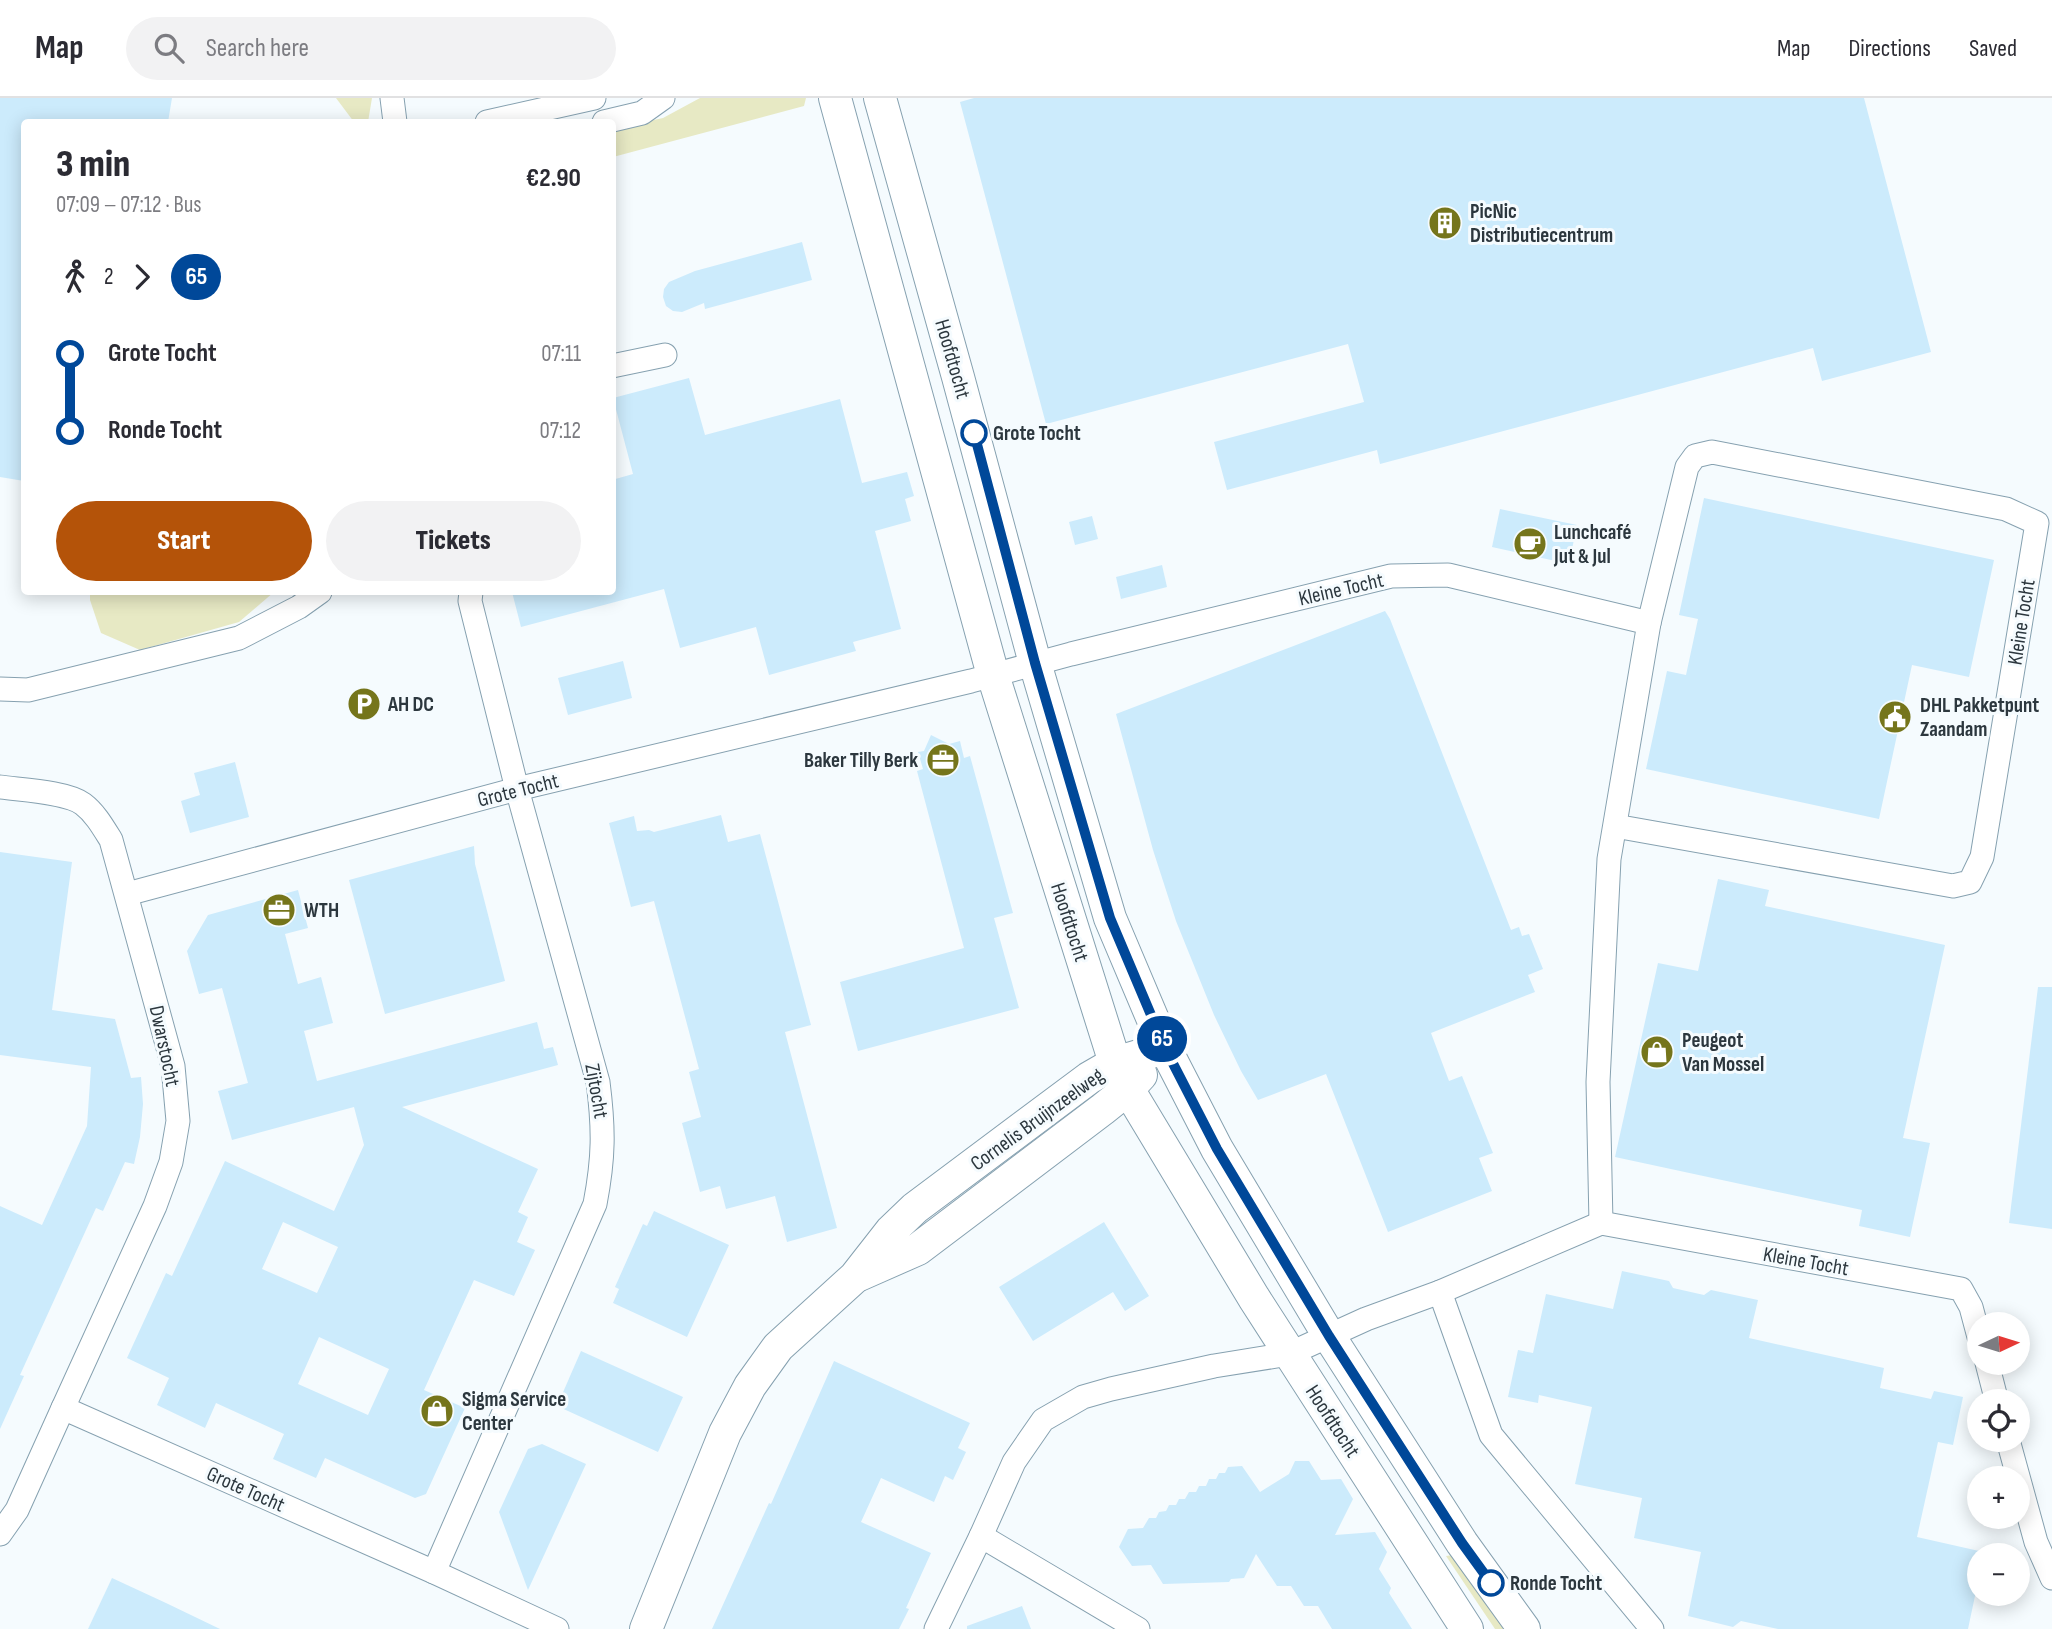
<!DOCTYPE html>
<html lang="en">
<head>
<meta charset="utf-8">
<style>
  body { margin:0; font-family:"Sofia Sans Condensed",sans-serif; background:#f2f2f3; color:#2b2b33; height:100vh; display:flex; flex-direction:column; font-size:26px; white-space:nowrap }
  * { box-sizing:border-box; margin:0 }
  p { font-size:23px; color:#7c7c81 }
  .icon { flex:none; width:38px; height:38px; fill:none; stroke:currentColor; stroke-width:2; stroke-linecap:round; stroke-linejoin:round }
  .map { position:relative; flex:1; overflow:hidden }
  .sheet { position:absolute; left:21px; top:21px; width:595px; height:476px; display:flex; flex-direction:column; background:#fff; border-radius:7px; box-shadow:0 4px 18px #0003 }
  .sheet>* { flex:none }
  .badge { padding:0 14px; border-radius:23px; font-size:24px; line-height:46px }
  .needle { width:46px; rotate:86deg }
  .buttons { position:absolute; left:1967px; top:1214px; display:grid; gap:14px }
  .buttons a { display:grid; place-items:center; width:63px; height:63px; border-radius:50%; background:#fff; box-shadow:0 4px 18px #0003; font-size:35px }
  .map>.badge { position:absolute; translate:-50% -50%; box-shadow:0 0 0 4px #fff }
  .legs { display:flex; align-items:center; gap:10px; height:77px; padding:0 35px; font-size:23px }
  .legs p { margin-inline-start:auto }
  .overview { display:flex; align-items:center; justify-content:space-between; height:119px; padding:0 35px }
  h1 { font-size:38px; font-weight:800; line-height:52px }
  .button { display:flex; gap:14px; margin-top:auto; padding:14px 35px }
  .button a { flex:1; height:80px; border-radius:42px; background:#b45309; color:#fff; font-size:28px; font-weight:800; line-height:80px; text-align:center }
  .button a+a { background:#f2f2f3; color:#2b2b33 }
  ul { padding:0 35px; list-style:none }
  li { display:flex; align-items:center; gap:24px; height:77px; font-size:26px }
  li i { display:grid; place-items:center; width:10px; height:100%; margin:0 9px; background:currentColor }
  li i::after { content:''; width:18px; height:18px; margin:-9px; border:5px solid; border-radius:50%; background:#fff }
  li p { margin-inline-start:auto }
  li:first-child i { background:linear-gradient(#0000 50%,currentColor 0) }
  li:last-child i { background:linear-gradient(currentColor 50%,#0000 0) }
  header { display:flex; align-items:center; gap:42px; box-sizing:border-box; height:98px; padding:0 35px; background:#fff; border-bottom:2px solid #e1e1e2 }
  header strong { font-size:33px }
  nav { display:flex; gap:38px; margin-inline-start:auto; font-size:24px }
  .search { width:490px; height:63px; background:#f2f2f3; display:flex; align-items:center; gap:18px; box-sizing:border-box; padding:0 24px; border-radius:38px; color:#7c7c81; font-size:26px }
  .map>svg:first-child { display:block }
  .green { fill:#e7e9c4 }
  .building { fill:#ccebfc; fill-rule:evenodd }
  .lines { fill:none; stroke-linecap:round; stroke-linejoin:round }
  .street-casing { stroke:#86a1b0; stroke-width:25 }
  .secondary-casing { stroke:#86a1b0; stroke-width:34 }
  .street { stroke:#fff; stroke-width:23 }
  .secondary { stroke:#fff; stroke-width:32 }
  .line-1-casing { stroke:#fff; stroke-width:16 }
  .line-1 { stroke:#004899; stroke-width:10 }
  .stop-1-dot { fill:#fff; stroke:#004899; stroke-width:3.5 }
  .labels { text-anchor:middle; stroke-width:6; stroke-linejoin:round; paint-order:stroke }
  .poi-label { font-size:21px; font-weight:bold; fill:#2c373e; stroke:#f5fbfe; text-anchor:start }
  .street-label { font-size:21px; fill:#2c373e; stroke:#f5fbfe }
  .stop-label { font-size:21px; font-weight:bold; fill:#2c373e; stroke:#f5fbfe; text-anchor:start }
</style>
</head>
<body>
<header>
<strong>Map</strong>
<div class="search"><svg class="icon" aria-label="search" viewBox="0 0 24 24"><circle cx="10" cy="10" r="6"/><path d="M15 15l6 6"/></svg>Search here</div>
<nav><a>Map</a><a>Directions</a><a>Saved</a></nav>
</header>
<div class="map">
<svg width="2052" height="1531" viewBox="0 0 2052 1531">
  <rect width="100%" height="100%" fill="#f5fbfe"/>
  <g class="green">
    <path d="M336,0H372L368,24H354Z"/>
    <path d="M700,0H806L804,8L613,59L612,31L663,20Z"/>
    <path d="M90,494H274L239,524L140,552L101,535L90,502Z"/>
    <path d="M1453,1457L1514,1531H1495L1446,1458Z"/>
  </g>
  <g class="building">
    <path d="M0,0H172L168,24H24V383L0,379Z"/>
    <path d="M974,0H1864L1931,254L1822,283L1813,250L1380,366L1377,352L1227,392L1214,344L1364,304L1348,246L1046,326L960,4Z"/>
    <path d="M802,144L812,182L705,211L704,205L682,214L673,213L666,208L663,199L664,191L669,184L695,173Z"/>
    <path d="M689,280L705,337L840,301L862,385L907,374L914,398L905,401L911,423L875,433L901,531L853,544L856,553L769,577L756,529L680,550L664,491L521,529L512,494H612V382L633,376L613,300Z"/>
    <path d="M1704,400L1994,462L1969,579L1912,567L1879,721L1646,671L1667,573L1686,577L1698,521L1679,517Z"/>
    <path d="M1500,411L1577,427L1569,466L1492,449Z"/>
    <path d="M1092,418L1098,441L1075,447L1069,424Z"/>
    <path d="M1162,467L1167,489L1121,501L1116,479Z"/>
    <path d="M1385,513L1390,521L1511,832L1519,829L1522,838L1529,836L1543,871L1528,877L1535,894L1431,935L1449,983L1462,978L1493,1055L1479,1060L1492,1093L1388,1134L1326,976L1258,1002L1241,973L1214,917L1176,823L1153,752L1116,616Z"/>
    <path d="M623,563L632,600L568,617L558,580Z"/>
    <path d="M931,637L949,646L960,643L964,660L970,658L1013,815L994,820L1019,910L858,953L840,884L964,850L917,673L923,671L918,654L924,653Z"/>
    <path d="M235,664L249,719L190,735L181,703L200,697L194,675Z"/>
    <path d="M721,717L728,744L760,736L811,927L785,934L837,1130L787,1144L775,1098L726,1111L720,1088L700,1094L682,1025L701,1019L689,974L699,971L654,803L631,809L609,725L634,718L637,733L649,732L654,734Z"/>
    <path d="M474,748L475,766L505,883L385,916L349,782Z"/>
    <path d="M0,754L72,764L52,912L115,921L131,980L141,979L143,1006L140,1039L134,1066L125,1064L103,1113L96,1110L20,1277L24,1278L0,1331V1108L42,1127L87,1028L91,969L0,957Z"/>
    <path d="M1718,781L1769,792L1765,808L1945,847L1903,1040L1930,1045L1910,1139L1859,1128L1862,1112L1615,1059L1658,865L1698,873Z"/>
    <path d="M298,792L308,830L285,836L298,886L321,879L333,925L304,933L317,983L537,924L544,951L553,949L558,967L402,1009L538,1071L518,1114L528,1119L517,1144L535,1152L514,1198L474,1182L424,1292L465,1310L426,1396L415,1400L325,1360L316,1380L273,1361L284,1336L216,1305L205,1330L157,1307L169,1280L127,1260L166,1175L172,1178L225,1063L334,1113L364,1047L354,1009L232,1042L218,993L248,985L222,890L199,896L187,853L208,817ZM283,1124L338,1149L317,1195L262,1171ZM319,1239L389,1271L368,1317L298,1286Z"/>
    <path d="M2038,889H2052V1131L2009,1125Z"/>
    <path d="M654,1113L729,1147L687,1239L613,1205L619,1191L615,1189L643,1126L647,1128Z"/>
    <path d="M1104,1124L1149,1198L1125,1213L1113,1194L1033,1243L999,1189Z"/>
    <path d="M1622,1173L1669,1183L1673,1190L1704,1197L1711,1192L1758,1202L1749,1240L1884,1270L1880,1290L1931,1301L1934,1293L1963,1299L1953,1347L1938,1344L1917,1439L1979,1453V1479L1968,1531H1778L1741,1523L1733,1529L1688,1518L1701,1454L1634,1440L1642,1400L1575,1386L1592,1309L1539,1297L1538,1305L1508,1299L1518,1252L1533,1255L1546,1196L1613,1211Z"/>
    <path d="M581,1253L683,1299L658,1354L557,1308Z"/>
    <path d="M834,1263L970,1325L958,1350L966,1354L953,1382L945,1378L934,1404L881,1380L861,1424L931,1455L906,1510L909,1511L899,1531H712L769,1405L771,1406Z"/>
    <path d="M542,1346L586,1366L528,1492L499,1414L528,1351Z"/>
    <path d="M1295,1363H1309L1321,1382L1341,1381L1353,1401L1335,1437L1375,1434L1387,1454L1379,1471L1391,1490L1389,1495L1412,1531H1332L1318,1508H1304L1291,1488H1277L1256,1456L1244,1480L1231,1481L1229,1484L1163,1486L1151,1467L1132,1468L1119,1449L1128,1431L1143,1430L1149,1420H1156L1159,1414L1166,1413L1169,1407H1176L1179,1401H1185L1189,1394H1196L1199,1388H1206L1209,1381H1216L1219,1375H1225L1228,1369L1242,1368L1260,1394L1289,1376Z"/>
    <path d="M112,1480L166,1505L220,1531H88Z"/>
    <path d="M1022,1508L1031,1531H967V1528Z"/>
  </g>
  <g class="lines">
    <defs>
      <g id="street">
        <path d="M392,0L395,24"/>
        <path d="M487,24L594,0"/>
        <path d="M604,24L642,15L663,0"/>
        <path d="M612,268L665,257"/>
        <path d="M0,591L28,592L239,540L299,509L320,494"/>
        <path d="M0,689C21,692 67,694 83,706C95,715 103,729 111,742L173,968L178,1023L171,1064L155,1108L63,1310"/>
        <path d="M127,796L517,691L971,583L1071,556L1391,478L1448,477L1649,525"/>
        <path d="M1601,1125L1598,984L1609,761L1649,525L1687,369L1695,358L1712,354L2006,411L2037,425L1982,759L1970,784L1953,788L1615,728"/>
        <path d="M1440,1194L1491,1337L1652,1531"/>
        <path d="M1987,1265L1997,1304"/>
        <path d="M2008,1342L2036,1444L2052,1480"/>
        <path d="M0,1436L17,1412L63,1310L434,1474L557,1531"/>
        <path d="M981,1438L1014,1364L1043,1322L1083,1299L1111,1291L1214,1268L1289,1256L1366,1221L1440,1194L1601,1125L1961,1191L1971,1209L1979,1239"/>
        <path d="M434,1474L595,1106C604,1059 604,1031 598,984L517,691L470,503L471,494"/>
        <path d="M936,1531L981,1438L1138,1531"/>
      </g>
      <g id="secondary">
        <path d="M835,0L993,577L1115,965L1128,991L1254,1200L1467,1531"/>
        <path d="M880,0L958,279L1035,565L1110,820L1165,950L1217,1051L1329,1238L1462,1445L1524,1531"/>
        <path d="M859,1177L918,1151L1103,1011L1128,991L1141,977"/>
        <path d="M646,1531L725,1335L750,1288L778,1249L855,1179L891,1133L915,1110L1089,980L1115,965L1165,950"/>
      </g>
    </defs>
    <use href="#street" class="street-casing"/>
    <use href="#secondary" class="secondary-casing"/>
    <use href="#street" class="street"/>
    <use href="#secondary" class="secondary"/>
  </g>
  <g class="lines">
    <defs>
      <path id="line-1" d="M974,335L1035,565L1110,820L1165,950L1217,1051L1329,1238L1462,1445L1491,1485"/>
    </defs>
    <use href="#line-1" class="line-1-casing"/>
    <use href="#line-1" class="line-1"/>
  </g>
  <defs>
    <symbol id="building-disc" viewBox="-11 -11 22 22"><circle r="9.5" fill="#75751b" stroke="#f5fbfe"/><path d="M-4-6H4V6H1V3H-1V6H-4ZM-2.5-4.3h1.7v1.8h-1.7ZM.8-4.3h1.7v1.8H.8ZM-2.5-1h1.7V.8h-1.7ZM.8-1h1.7V.8H.8Z" fill="#fff"/></symbol>
    <symbol id="cafe-disc" viewBox="-11 -11 22 22"><circle r="9.5" fill="#75751b" stroke="#f5fbfe"/><path d="M-5.5-4.5H6V0H3Q3 3.5 0 3.5H-2.5Q-5.5 3.5-5.5 0ZM3-3.2v2h1.7v-2ZM-6 4.5H4V6H-6Z" fill="#fff"/></symbol>
    <symbol id="parking-disc" viewBox="-11 -11 22 22"><circle r="9.5" fill="#75751b" stroke="#f5fbfe"/><path d="M-3.5-5.5H1a3.5 3.5 0 0 1 0 7H-1V5.5H-3.5ZM-1-3.4V-.6H.8a1.4 1.4 0 0 0 0-2.8Z" fill="#fff"/></symbol>
    <symbol id="civic-disc" viewBox="-11 -11 22 22"><circle r="9.5" fill="#75751b" stroke="#f5fbfe"/><path d="M-.6-6.5H3V-4.5H.6V-3L4-1V1h2V6H-6V1h2V-1L-.6-3ZM-1.2 2.5V6h2.4V2.5Z" fill="#fff"/></symbol>
    <symbol id="office-disc" viewBox="-11 -11 22 22"><circle r="9.5" fill="#75751b" stroke="#f5fbfe"/><path d="M-6-3h4V-5.5h4V-3h4V5H-6ZM-1-4.5V-3h2v-1.5ZM-6 0V1H6V0Z" fill="#fff"/></symbol>
    <symbol id="shop-disc" viewBox="-11 -11 22 22"><circle r="9.5" fill="#75751b" stroke="#f5fbfe"/><path d="M-5-2.5h2.3a2.7 3.5 0 0 1 5.4 0H5L5.5 6h-11ZM-1.5-2.5h3a1.5 2.3 0 0 0-3 0Z" fill="#fff"/></symbol>
  </defs>
  <g fill-rule="evenodd">
    <use href="#building-disc" x="1426" y="106" width="38" height="38"/>
    <use href="#cafe-disc" x="1511" y="427" width="38" height="38"/>
    <use href="#parking-disc" x="345" y="587" width="38" height="38"/>
    <use href="#civic-disc" x="1876" y="600" width="38" height="38"/>
    <use href="#office-disc" x="924" y="643" width="38" height="38"/>
    <use href="#office-disc" x="260" y="793" width="38" height="38"/>
    <use href="#shop-disc" x="1638" y="935" width="38" height="38"/>
    <use href="#shop-disc" x="418" y="1294" width="38" height="38"/>
  </g>
  <g class="stop-1-dot">
    <circle cx="974" cy="335" r="12"/>
    <circle cx="1491" cy="1485" r="12"/>
  </g>
  <g class="labels">
    <g class="poi-label">
      <text x="1470" y="120">PicNic<tspan x="1470" dy="24">Distributiecentrum</tspan></text>
      <text x="1554" y="441">Lunchcafé<tspan x="1554" dy="24">Jut &amp; Jul</tspan></text>
      <text x="388" y="613">AH DC</text>
      <text x="1920" y="614">DHL Pakketpunt<tspan x="1920" dy="24">Zaandam</tspan></text>
      <text x="918" y="669" text-anchor="end">Baker Tilly Berk</text>
      <text x="304" y="819">WTH</text>
      <text x="1682" y="949">Peugeot<tspan x="1682" dy="24">Van Mossel</tspan></text>
      <text x="462" y="1308">Sigma Service<tspan x="462" dy="24">Center</tspan></text>
    </g>
    <g class="street-label">
      <text transform="translate(953 261) rotate(74)" y="7">Hoofdtocht</text>
      <text transform="translate(1341 491) rotate(-13)" y="7">Kleine Tocht</text>
      <text transform="translate(2021 524) rotate(-81)" y="7">Kleine Tocht</text>
      <text transform="translate(518 692) rotate(-14)" y="7">Grote Tocht</text>
      <text transform="translate(1070 824) rotate(72)" y="7">Hoofdtocht</text>
      <text transform="translate(165 948) rotate(78)" y="7">Dwarstocht</text>
      <text transform="translate(597 993) rotate(80)" y="7">Zijtocht</text>
      <text transform="translate(1037 1021) rotate(-36)" y="7">Cornelis Bruijnzeelweg</text>
      <text transform="translate(1806 1163) rotate(10)" y="7">Kleine Tocht</text>
      <text transform="translate(1333 1323) rotate(57)" y="7">Hoofdtocht</text>
      <text transform="translate(246 1391) rotate(24)" y="7">Grote Tocht</text>
    </g>
    <g class="stop-label">
      <text x="993" y="342">Grote Tocht</text>
      <text x="1510" y="1492">Ronde Tocht</text>
    </g>
  </g>
</svg>
<div class="buttons">
<a><svg class="needle" viewBox="-14 -14 28 28"><path d="M0-13l5 13h-10z" fill="#e53935"/><path d="M0 13l5-13h-10z" fill="#7c7c81"/></svg></a>
<a><svg class="icon" aria-label="locate" viewBox="0 0 24 24"><circle cx="12" cy="12" r="6"/><path d="M12 2v4M12 18v4M2 12h4M18 12h4"/></svg></a>
<a>+</a>
<a>−</a>
</div>
<b class="badge" style="left:1162px;top:941px;background:#004899;color:#fff">65</b>
<section class="sheet">
<div class="overview"><div><h1>3 min</h1><p>07:09 – 07:12 · Bus</p></div><b>€2.90</b></div>
<div class="legs"><svg class="icon" aria-label="walk" viewBox="0 0 24 24"><circle cx="13" cy="4" r="2"/><path d="M13 8l-2 6 4 7M11 14l-3 7M7 12l3-4h3l4 4"/></svg>2<svg class="icon" aria-label="forward" viewBox="0 0 24 24"><path d="M9 5l7 7-7 7"/></svg><b class="badge" style="background:#004899;color:#fff">65</b></div>
<ul>
<li><i style="color:#004899"></i><b>Grote Tocht</b><p>07:11</p></li>
<li><i style="color:#004899"></i><b>Ronde Tocht</b><p>07:12</p></li>
</ul>
<div class="button"><a>Start</a><a>Tickets</a></div>
</section>
</div>
</body>
</html>
